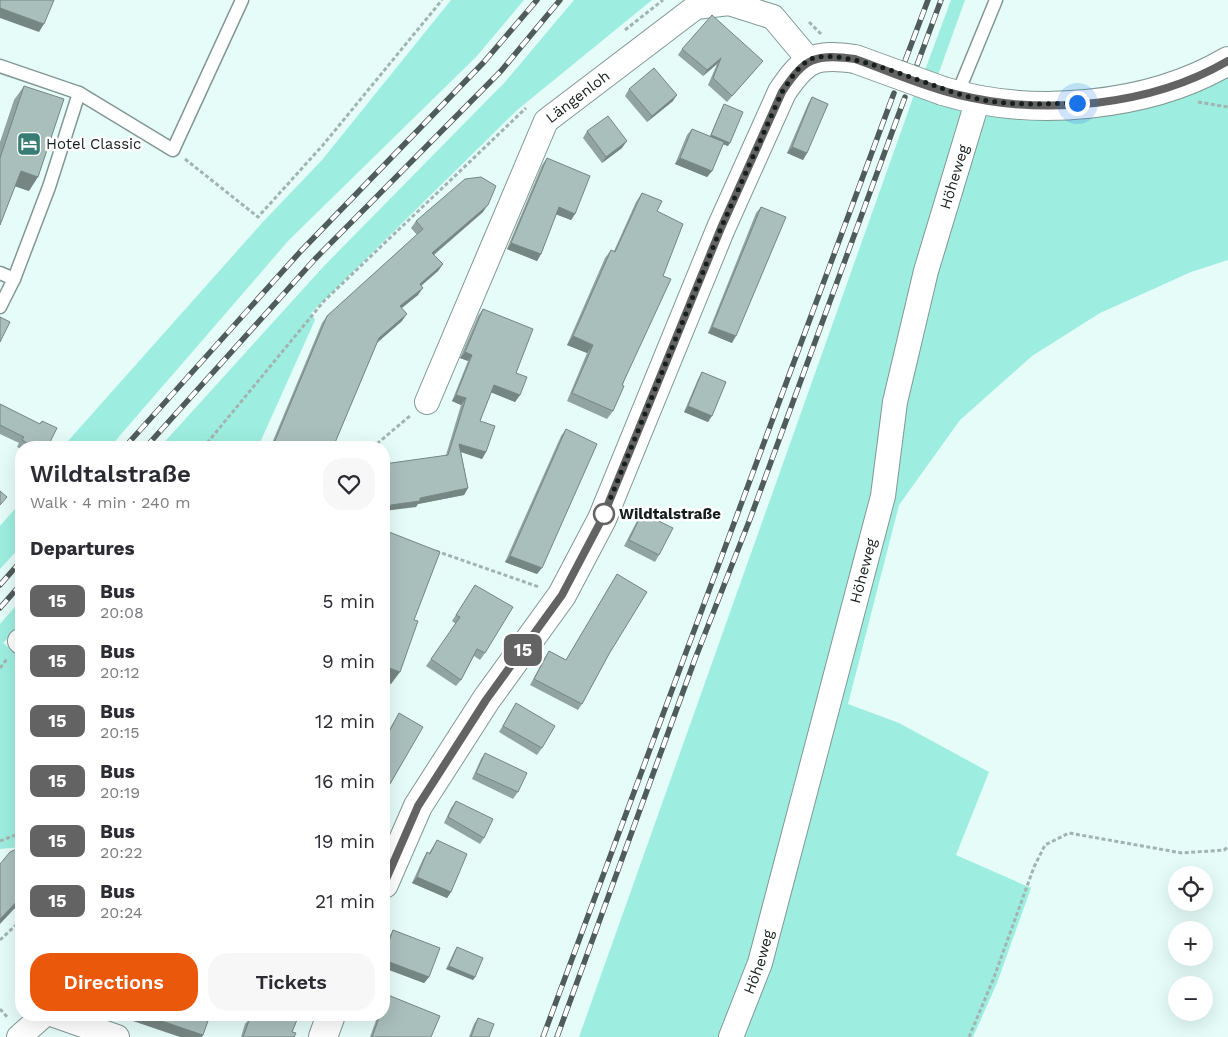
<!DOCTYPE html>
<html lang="en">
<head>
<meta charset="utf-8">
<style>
  body { margin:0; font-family:"Work Sans",sans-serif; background:#f7f7f7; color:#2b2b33; height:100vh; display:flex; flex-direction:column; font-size:19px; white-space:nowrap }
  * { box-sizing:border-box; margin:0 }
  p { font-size:16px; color:#7c7c81 }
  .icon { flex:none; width:28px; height:28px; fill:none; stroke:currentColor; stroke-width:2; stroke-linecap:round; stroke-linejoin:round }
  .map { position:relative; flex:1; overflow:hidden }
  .drawer { position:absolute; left:15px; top:441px; width:375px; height:580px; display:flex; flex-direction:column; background:#fff; border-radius:20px; box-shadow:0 5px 20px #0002 }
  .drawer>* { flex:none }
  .badge { padding:0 10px; border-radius:8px; font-size:18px; line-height:32px }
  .controls { position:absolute; left:1168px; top:866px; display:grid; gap:10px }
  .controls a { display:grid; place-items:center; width:45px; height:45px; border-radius:50%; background:#fff; box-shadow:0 5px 20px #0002; font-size:25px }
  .you { position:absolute; width:25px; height:25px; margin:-12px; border:4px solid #fff; border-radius:50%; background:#1a73e8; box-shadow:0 0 0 8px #1a73e833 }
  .map>.badge { position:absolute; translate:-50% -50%; box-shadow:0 0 0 2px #fff }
  h2 { padding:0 15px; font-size:19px; line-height:45px }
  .round { display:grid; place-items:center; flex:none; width:52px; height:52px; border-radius:20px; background:#f7f7f7 }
  .summary { display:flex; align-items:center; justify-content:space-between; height:85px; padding:0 15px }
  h1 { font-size:24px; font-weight:600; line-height:38px }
  .cta { display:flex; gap:10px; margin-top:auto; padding:10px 15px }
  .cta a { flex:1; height:58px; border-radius:20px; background:#ea580c; color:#fff; font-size:20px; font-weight:600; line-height:58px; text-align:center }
  .cta a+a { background:#f7f7f7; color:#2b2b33 }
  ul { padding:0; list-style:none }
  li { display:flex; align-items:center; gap:15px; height:60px; padding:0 15px }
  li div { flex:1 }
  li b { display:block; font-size:19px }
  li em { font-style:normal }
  li .badge { min-width:55px; font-weight:700; text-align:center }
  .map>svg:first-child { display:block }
  .green { fill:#9deee0 }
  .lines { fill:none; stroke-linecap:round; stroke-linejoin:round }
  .lane-casing { stroke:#829793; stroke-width:15 }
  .street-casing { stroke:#829793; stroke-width:26 }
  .secondary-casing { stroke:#829793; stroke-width:30 }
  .path { stroke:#a2b4b1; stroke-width:3; stroke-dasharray:4 2.5; stroke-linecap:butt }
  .lane { stroke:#fff; stroke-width:12 }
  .street { stroke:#fff; stroke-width:24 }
  .secondary { stroke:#fff; stroke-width:28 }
  .rail-casing { stroke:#505c5b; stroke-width:5.5 }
  .rail { stroke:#fff; stroke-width:4; stroke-dasharray:11; stroke-linecap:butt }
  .secondary-bridge-casing { stroke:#829793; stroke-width:30; stroke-linecap:butt }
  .secondary-bridge { stroke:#fff; stroke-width:28 }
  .wall { fill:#91a4a1 }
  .shaded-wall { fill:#768683 }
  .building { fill:#a9bfbb; stroke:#768683 }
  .line-casing { stroke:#fff; stroke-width:11 }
  .line { stroke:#646363; stroke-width:8 }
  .walk { stroke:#171f1e; stroke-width:5; stroke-dasharray:0 9 }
  .stop-dot { fill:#fff; stroke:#646363; stroke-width:2.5 }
  .labels { text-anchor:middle; stroke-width:5; stroke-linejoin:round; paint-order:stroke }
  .street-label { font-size:15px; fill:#171f1e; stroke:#fff }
  .poi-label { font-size:15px; fill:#171f1e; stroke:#fff; text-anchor:start }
  .stop-label { font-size:15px; font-weight:bold; fill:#171f1e; stroke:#fff; text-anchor:start }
</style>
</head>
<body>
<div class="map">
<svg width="1228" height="1037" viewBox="0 0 1228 1037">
  <rect width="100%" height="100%" fill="#e5fcf8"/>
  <g class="green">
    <path d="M451,0H524L476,57L289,240L110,447H69L68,441L262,223L322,160Z"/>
    <path d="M574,0H652L516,111L311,313L315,320L258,447L202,448L195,444L192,447H160L324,266L505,82Z"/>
    <path d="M951,0H965L938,75L925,70Z"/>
    <path d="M1228,46V260L1191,272L1100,313L1032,356L960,420L899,505L848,704L899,723L989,772L956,855L1031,888L997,983L973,1037H579L914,95C938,94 963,91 987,91C1040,91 1095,94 1147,79C1175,71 1201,59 1228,46Z"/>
    <path d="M21,502V546L0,569V526Z"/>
    <path d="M21,600V625L3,643L21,657V847L0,849V624Z"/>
  </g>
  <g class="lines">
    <defs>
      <g id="lane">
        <path d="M0,66L79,93L173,150L242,0"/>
        <path d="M957,95L996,0"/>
        <path d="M0,273L14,279L49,187L79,93"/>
        <path d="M0,307L14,279"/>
      </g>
      <g id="street">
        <path id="s1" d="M427,402L546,121L696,7L729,3L773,17L809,60"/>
        <path d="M20,641L21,642"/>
        <path d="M54,1015L117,1037"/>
        <path d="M19,1037L44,1015"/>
        <path id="s2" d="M731,1037L760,963L883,496L895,402L926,271L978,99"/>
      </g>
      <g id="secondary">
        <path d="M943,91C1032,118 1148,108 1228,61"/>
        <path d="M384,884L418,806L486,700L562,595L602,519L721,228L782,92C804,59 814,53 855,59"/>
        <path d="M323,1037L331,1015"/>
      </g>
    </defs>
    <use href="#lane" class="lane-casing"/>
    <use href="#street" class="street-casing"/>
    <use href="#secondary" class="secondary-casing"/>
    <g class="path">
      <path d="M809,22L821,34"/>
      <path d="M625,30L663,0"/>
      <path d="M1198,102L1228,107"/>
      <path d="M185,159L258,217L323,145L442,0"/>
      <path d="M203,448L324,301L526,108"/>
      <path d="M372,448L411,415"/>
      <path d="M436,551L539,587"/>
      <path d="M0,668L7,659"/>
      <path d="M0,841L21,833"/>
      <path d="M0,940L17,924L21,925"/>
      <path d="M0,1009L8,1018"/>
      <path d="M969,1037L993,980L1034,867L1045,845L1069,833L1182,853L1224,850L1228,847"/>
    </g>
    <use href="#lane" class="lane"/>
    <use href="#street" class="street"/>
    <use href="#secondary" class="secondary"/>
    <defs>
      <g id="rail">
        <path d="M905,61L928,0"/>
        <path d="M917,65L941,0"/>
        <path d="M124,448L300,252L484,62L537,0"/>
        <path d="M145,448L315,259L501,71L560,0"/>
        <path d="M0,585L21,561"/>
        <path d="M0,608L21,584"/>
        <path d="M543,1037L894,93"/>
        <path d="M557,1037L695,659L750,519L905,97"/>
      </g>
    </defs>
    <use href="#rail" class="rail-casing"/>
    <use href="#rail" class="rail"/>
    <defs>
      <path id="secondary-bridge" d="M855,59L943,91"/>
    </defs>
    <use href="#secondary-bridge" class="secondary-bridge-casing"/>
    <use href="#secondary-bridge" class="secondary-bridge"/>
  </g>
  <g class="wall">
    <path d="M682,49L758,67L727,102L708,85L717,64L703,76L678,55Z"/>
    <path d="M24,86L29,191L15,186L0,225V142L14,100Z"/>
    <path d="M629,89L673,101L647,122L625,96Z"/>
    <path d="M812,97L807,153L803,160L787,153L808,104Z"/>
    <path d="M724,104L728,146L723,144L712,171L707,177L675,164L687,135L692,129L710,136L722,108Z"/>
    <path d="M587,131L622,148L602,163L583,138Z"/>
    <path d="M547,158L575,214L571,220L556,214L541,254L537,261L507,249L542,165Z"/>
    <path d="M642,193L657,211L663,276L613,411L607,419L567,401L587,353L567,345L605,258L611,250L614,251L636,202Z"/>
    <path d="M761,207L732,343L708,333L756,213Z"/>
    <path d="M483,212L434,255L443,264L438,271L421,286L418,295L402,308V321L377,343L334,445L341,448H270L322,323L327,316L417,235L411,228L416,221Z"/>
    <path d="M483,309L516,373L520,395L515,402L491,392L480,421L486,452L482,459L461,452L468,488L464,495L418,504L416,507L446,455L461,405L452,401L468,361L460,358L478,316Z"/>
    <path d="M702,372L708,422L684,412L698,379Z"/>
    <path d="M0,404L39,424L42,421L47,448H21V449L17,447L19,443L0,434Z"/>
    <path d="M566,429L537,574L505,562L561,436Z"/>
    <path d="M642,513L659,555L655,562L624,546L638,519Z"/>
    <path d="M617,574L609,654L582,704L578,710L530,685L545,657L549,651L566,660Z"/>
    <path d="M475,585L485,653L480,660L474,656L461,680L456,686L426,666L456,624L452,621Z"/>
    <path d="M516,703L542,748L537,755L499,732Z"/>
    <path d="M399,713L390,784L386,790L384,789V739Z"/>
    <path d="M485,753L518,792L513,799L472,779L481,759Z"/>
    <path d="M456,801L484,838L480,844L444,823L451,808Z"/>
    <path d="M437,840L451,892L447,898L412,883L423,859L427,852L429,853Z"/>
    <path d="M393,930L429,977L424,983L384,968V950L389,937Z"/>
    <path d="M457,947L475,977L473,980L446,969L455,950Z"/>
    <path d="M388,995L431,1037H370L378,1015H384V1002Z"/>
    <path d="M254,1015H299L292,1032L294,1037H241L245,1024L250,1018L252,1019Z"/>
    <path d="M478,1018L489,1037H469L474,1024Z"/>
  </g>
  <g class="shaded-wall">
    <path d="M0,8L44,24L39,32L0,18Z"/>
    <path d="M721,58L717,64L703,76L707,70Z"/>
    <path d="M677,95L673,101L647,122L652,116Z"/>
    <path d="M711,135L730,143L728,146L709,139Z"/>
    <path d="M627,141L622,148L602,163L606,157Z"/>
    <path d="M792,147L807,153L803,160L787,153Z"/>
    <path d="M680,158L712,171L707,177L675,164Z"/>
    <path d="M21,171L38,177L29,191L11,185Z"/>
    <path d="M488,205L483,212L427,260L432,253Z"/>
    <path d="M559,207L575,214L571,220L555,214Z"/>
    <path d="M511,243L541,254L537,261L507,249Z"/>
    <path d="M443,264L438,271L415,291L420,284Z"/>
    <path d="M423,288L418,295L395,313L400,306Z"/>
    <path d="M407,314L402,321L374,345L379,338Z"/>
    <path d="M712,327L736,336L732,343L708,333Z"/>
    <path d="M573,336L593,345L587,353L567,345Z"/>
    <path d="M465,352L472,355L468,361L460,358Z"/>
    <path d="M494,385L520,395L515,402L490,392Z"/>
    <path d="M456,395L466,398L461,405L452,401Z"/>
    <path d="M688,406L712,416L708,422L684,412Z"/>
    <path d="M459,444L486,452L482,459L455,450Z"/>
    <path d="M468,488L464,495L418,504L416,507L384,511V506Z"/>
    <path d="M510,556L542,568L537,574L505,562Z"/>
    <path d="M384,666L400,672L391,684L384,681Z"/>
    <path d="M417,877L451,892L447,898L412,883Z"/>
    <path d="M21,897V905L14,909L0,924V919Z"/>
    <path d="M384,960L429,977L424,983L384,968Z"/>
    <path d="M449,966L475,977L473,980L446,969Z"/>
    <path d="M130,1015H144L203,1035L202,1037H180L127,1019Z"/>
  </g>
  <g class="building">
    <path d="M0,0H54L44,24L0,8Z"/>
    <path d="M712,15L763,61L732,96L713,78L721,58L707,70L682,49Z"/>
    <path d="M654,68L677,95L652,116L629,89Z"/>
    <path d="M24,86L64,99L38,177L21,171L0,225V158Z"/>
    <path d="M812,97L828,104L807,153L792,147Z"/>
    <path d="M724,104L743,112L730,143L711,135Z"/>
    <path d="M608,116L627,141L606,157L587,131Z"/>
    <path d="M692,129L724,142L712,171L680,158Z"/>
    <path d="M547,158L590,176L575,214L559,207L541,254L511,243Z"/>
    <path d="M481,177L496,186L488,205L432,253L443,264L420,284L423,288L400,306L407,314L379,338L334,445L341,448H272L327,316L423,229L416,221L465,179Z"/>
    <path d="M642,193L662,201L657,211L683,224L663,276L671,279L622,385L624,386L613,411L572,393L593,345L573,336L611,250L615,252Z"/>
    <path d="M761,207L786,217L736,336L712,327Z"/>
    <path d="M483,309L533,329L516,373L527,377L520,395L494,385L480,421L495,426L486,452L459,444L468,488L420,498V501L384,506V464L448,455L466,398L456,395L472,355L465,352Z"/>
    <path d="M0,317L10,322L0,342Z"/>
    <path d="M702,372L726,382L712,416L688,406Z"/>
    <path d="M0,404L40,424L42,421L57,428L47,448H36L22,440L24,437L0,425Z"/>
    <path d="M566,429L597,444L542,568L510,556Z"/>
    <path d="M0,491L7,497L0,505Z"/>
    <path d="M642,513L673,528L659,555L629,540Z"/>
    <path d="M384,530L440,552L414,620L418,621L400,672L384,666Z"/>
    <path d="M617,574L647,592L609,654L582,704L534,679L549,651L566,660Z"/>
    <path d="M475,585L513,607L485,653L477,649L461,680L431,659L460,617L456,615Z"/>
    <path d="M516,703L555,726L542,748L503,726Z"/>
    <path d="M399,713L423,727L390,784L384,780V741Z"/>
    <path d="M485,753L527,773L518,792L476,773Z"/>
    <path d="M456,801L493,819L484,838L448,817Z"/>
    <path d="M437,840L467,854L451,892L417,877L427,852L430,854Z"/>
    <path d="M21,847V897L0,919V864L10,852Z"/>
    <path d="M393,930L440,948L429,977L384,960V955Z"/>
    <path d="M457,947L483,958L475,977L449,966Z"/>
    <path d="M388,995L440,1016L431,1037H372L380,1015H384V1007Z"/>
    <path d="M144,1015H210L203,1035Z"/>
    <path d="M256,1015H299L292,1032L296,1033L294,1037H243L250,1018L254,1019Z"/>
    <path d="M478,1018L494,1024L489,1037H471Z"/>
  </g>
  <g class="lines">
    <defs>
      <path id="line" d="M384,884L418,806L486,700L562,595L602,519L721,228L782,92C804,59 814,53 855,59C889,71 924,87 959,95C1046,116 1151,106 1228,61"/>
    </defs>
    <use href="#line" class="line-casing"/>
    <use href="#line" class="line"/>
    <path class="walk" d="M604,514L721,228L782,92C789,82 797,67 809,60C842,43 939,92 978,99C1011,106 1043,104 1077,103"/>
  </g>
  <defs>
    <symbol id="hotel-square" viewBox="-11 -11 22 22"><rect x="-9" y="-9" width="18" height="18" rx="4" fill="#387d73" stroke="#fff"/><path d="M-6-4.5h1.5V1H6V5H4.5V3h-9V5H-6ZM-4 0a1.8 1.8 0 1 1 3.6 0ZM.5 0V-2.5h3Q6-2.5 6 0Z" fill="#fff"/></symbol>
  </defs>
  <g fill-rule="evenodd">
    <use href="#hotel-square" x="15" y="130" width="28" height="28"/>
  </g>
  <circle class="stop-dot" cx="604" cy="514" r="10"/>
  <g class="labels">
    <g class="street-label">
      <text dy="5" stroke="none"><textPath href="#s1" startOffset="345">Längenloh</textPath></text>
      <text dy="5" stroke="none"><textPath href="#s2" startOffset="890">Höheweg</textPath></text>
      <text dy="5" stroke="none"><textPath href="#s2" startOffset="485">Höheweg</textPath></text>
      <text dy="5" stroke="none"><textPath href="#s2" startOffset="80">Höheweg</textPath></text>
    </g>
    <g class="poi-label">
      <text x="46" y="149">Hotel Classic</text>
    </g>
    <g class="stop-label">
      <text x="619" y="519">Wildtalstraße</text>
    </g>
  </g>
</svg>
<div class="controls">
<a><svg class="icon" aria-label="locate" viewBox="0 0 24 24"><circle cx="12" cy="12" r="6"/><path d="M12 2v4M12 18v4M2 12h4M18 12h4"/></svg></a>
<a>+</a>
<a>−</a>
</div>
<div class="you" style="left:1077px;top:103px"></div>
<b class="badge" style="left:523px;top:650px;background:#646363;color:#fff">15</b>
<section class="drawer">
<div class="summary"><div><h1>Wildtalstraße</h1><p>Walk · 4 min · 240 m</p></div><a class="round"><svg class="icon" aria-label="heart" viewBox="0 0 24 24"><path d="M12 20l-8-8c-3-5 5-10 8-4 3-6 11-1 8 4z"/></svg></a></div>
<h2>Departures</h2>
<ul>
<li><span class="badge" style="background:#646363;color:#fff">15</span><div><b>Bus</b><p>20:08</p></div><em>5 min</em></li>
<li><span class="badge" style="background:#646363;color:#fff">15</span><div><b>Bus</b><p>20:12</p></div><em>9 min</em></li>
<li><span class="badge" style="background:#646363;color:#fff">15</span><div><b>Bus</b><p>20:15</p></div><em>12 min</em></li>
<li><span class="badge" style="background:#646363;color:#fff">15</span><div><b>Bus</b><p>20:19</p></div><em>16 min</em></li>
<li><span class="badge" style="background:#646363;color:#fff">15</span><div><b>Bus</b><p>20:22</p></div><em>19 min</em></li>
<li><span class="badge" style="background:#646363;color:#fff">15</span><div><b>Bus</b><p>20:24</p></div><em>21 min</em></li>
</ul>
<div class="cta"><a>Directions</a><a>Tickets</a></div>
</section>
</div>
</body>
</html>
